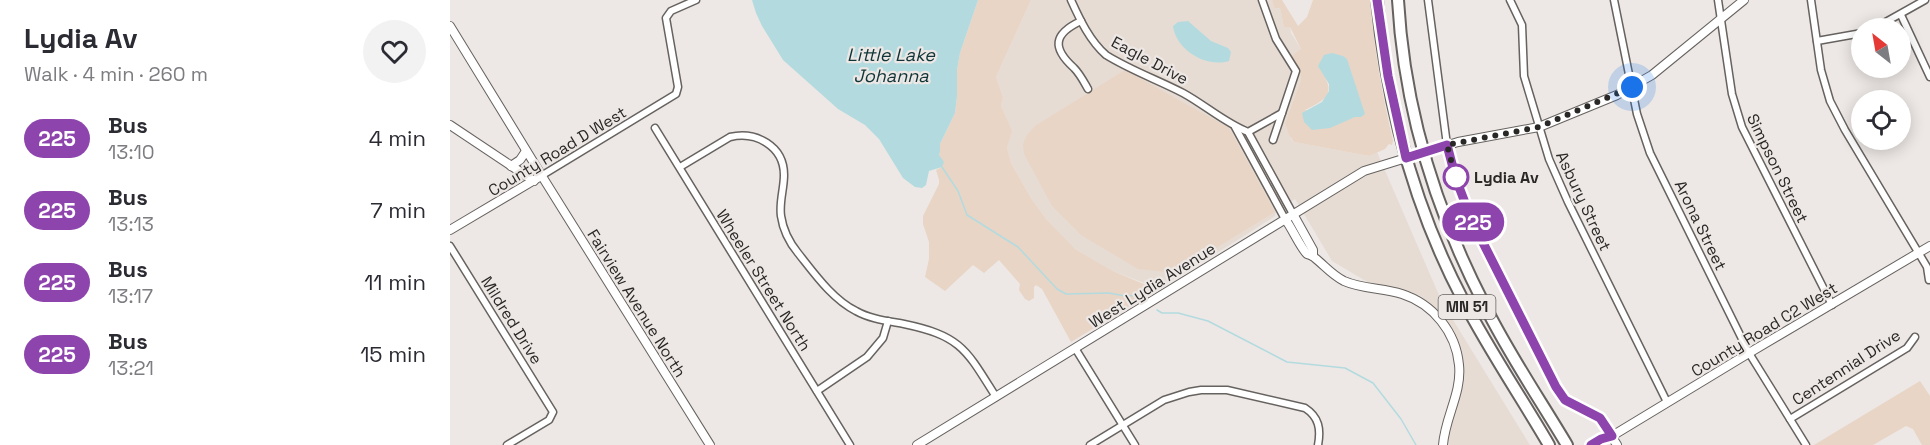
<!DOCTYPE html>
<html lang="en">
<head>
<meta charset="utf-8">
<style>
  body { margin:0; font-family:"Space Grotesk",sans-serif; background:#f2f2f3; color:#2b2b33; height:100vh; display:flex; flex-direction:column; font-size:22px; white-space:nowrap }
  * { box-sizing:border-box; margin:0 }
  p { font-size:20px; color:#7c7c81 }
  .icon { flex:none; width:33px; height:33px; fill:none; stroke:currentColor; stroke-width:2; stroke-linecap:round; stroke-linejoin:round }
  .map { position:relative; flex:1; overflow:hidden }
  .drawer { display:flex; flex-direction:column; background:#fff; width:450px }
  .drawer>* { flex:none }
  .badge { padding:0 12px; border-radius:20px; font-size:21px; line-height:39px }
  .needle { width:39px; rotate:329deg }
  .fabs { position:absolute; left:1401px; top:18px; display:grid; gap:12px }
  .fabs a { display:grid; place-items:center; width:60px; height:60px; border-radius:50%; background:#fff; box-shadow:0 3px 15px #0003; font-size:30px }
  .you { position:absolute; width:30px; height:30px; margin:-15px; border:4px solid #fff; border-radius:50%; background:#1a73e8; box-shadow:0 0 0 9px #1a73e833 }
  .map>.badge { position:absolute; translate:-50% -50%; box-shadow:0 0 0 3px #fff }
  .round { display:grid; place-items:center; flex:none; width:63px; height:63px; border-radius:32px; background:#f2f2f3 }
  .summary { display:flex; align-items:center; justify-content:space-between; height:102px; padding:0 24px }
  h1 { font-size:28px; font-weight:700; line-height:45px }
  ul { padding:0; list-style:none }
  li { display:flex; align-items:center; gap:18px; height:72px; padding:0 24px }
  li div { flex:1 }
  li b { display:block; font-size:22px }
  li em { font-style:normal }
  li .badge { min-width:66px; font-weight:700; text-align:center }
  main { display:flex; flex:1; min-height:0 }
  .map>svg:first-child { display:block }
  .built { fill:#e6dcd3 }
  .green { fill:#e8d5c6; fill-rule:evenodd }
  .water { fill:#b3dbdf }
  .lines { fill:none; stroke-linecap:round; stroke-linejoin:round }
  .stream { stroke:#b3dbdf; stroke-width:1.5 }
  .minor-casing { stroke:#66625f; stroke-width:9 }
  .tertiary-casing { stroke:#66625f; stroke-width:10 }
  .trunk-casing { stroke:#66625f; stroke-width:14 }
  .minor { stroke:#fff; stroke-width:6 }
  .tertiary { stroke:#fff; stroke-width:8 }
  .trunk { stroke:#fff; stroke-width:10 }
  .line-casing { stroke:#fff; stroke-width:14 }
  .line { stroke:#8e44ad; stroke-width:9 }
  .walk { stroke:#292826; stroke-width:6; stroke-dasharray:0 10.8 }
  .stop-dot { fill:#fff; stroke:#8e44ad; stroke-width:3 }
  .labels { text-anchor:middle; stroke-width:4.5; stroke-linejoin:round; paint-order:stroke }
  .shield { fill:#ede8e5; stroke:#64625f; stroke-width:1.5 }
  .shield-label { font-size:15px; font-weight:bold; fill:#292826 }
  .street-label { font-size:16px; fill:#292826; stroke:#ede8e5 }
  .stop-label { font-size:16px; font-weight:bold; fill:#292826; stroke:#ede8e5; text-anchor:start }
  .water-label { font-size:18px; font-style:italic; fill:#0f3539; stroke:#ede8e5 }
</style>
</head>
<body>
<main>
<section class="drawer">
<div class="summary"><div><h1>Lydia Av</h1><p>Walk · 4 min · 260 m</p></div><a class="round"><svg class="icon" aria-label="heart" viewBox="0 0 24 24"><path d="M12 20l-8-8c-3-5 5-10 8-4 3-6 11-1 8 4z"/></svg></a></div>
<ul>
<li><span class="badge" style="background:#8e44ad;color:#fff">225</span><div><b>Bus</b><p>13:10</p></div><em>4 min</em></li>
<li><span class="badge" style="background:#8e44ad;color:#fff">225</span><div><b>Bus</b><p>13:13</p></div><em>7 min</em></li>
<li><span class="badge" style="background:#8e44ad;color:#fff">225</span><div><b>Bus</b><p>13:17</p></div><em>11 min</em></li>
<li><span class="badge" style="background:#8e44ad;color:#fff">225</span><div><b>Bus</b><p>13:21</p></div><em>15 min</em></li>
</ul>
</section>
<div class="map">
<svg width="1480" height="445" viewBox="0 0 1480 445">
  <rect width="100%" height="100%" fill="#ede8e5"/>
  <path class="built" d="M581,0H822L824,8H830L834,27L840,26L841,33L851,49L848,66L851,72V80L835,123L841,139L844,142L919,156L927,152L992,302L1080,445H999V431L1006,411L1014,368L1002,327L971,296L919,283L882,261L845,199L826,212L825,216L791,238L703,292L702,286L663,271L625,249L618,243L596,219L581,198L561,163L557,147L556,118L551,106L553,97L546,77Z"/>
  <g class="green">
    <path d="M528,0H581L546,77L553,97L551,106L562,131L557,147L561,163L581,198L596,219L625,249L663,271L703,288V292L621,342L592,289L586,285L584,287V298L579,301L575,299L569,290L570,284L549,260L534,273L523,265L495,291L475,277L479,259V242L473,224V216L489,184V180L486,170L492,167L489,155L490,152V144L505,113L507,96V70L510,53Z"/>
    <path d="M822,0H832L848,26L857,17L863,0H920C924,48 932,94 943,141L942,145L939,144L935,149L919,156L844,142L839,135L835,123L851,80L850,69L842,56L851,49L840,27H834L830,8H824ZM875,78L907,116L855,110C869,103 886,96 875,78Z"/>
    <path d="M675,70L779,128L825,212L725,273L688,269L631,235L602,206L574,154L573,144L577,135L585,126Z"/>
    <path d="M1470,381L1480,396V445H1472L1463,429L1456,426L1423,445H1364Z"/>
  </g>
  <g class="water">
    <path d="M302,0H528L510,53L507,70V96L505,113L490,144V152L489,155L494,162L492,167L479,171L476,185L472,188L465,187L453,178L429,139L415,125L388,109L333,60L312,26L306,13Z"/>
    <path d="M738,21L761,41L778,48L781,52L779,61C756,68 726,50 723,26L728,22Z"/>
    <path d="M882,53L893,56L897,59L915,114L911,117H905L880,128L862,130L854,122L852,113L872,102L879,91V84L868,66L874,55Z"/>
  </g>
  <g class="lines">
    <g class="stream">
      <path d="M492,167L508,191L517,215L568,247L607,289L616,294L659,293L675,296L694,295"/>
      <path d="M707,310L712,313H728L758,321L837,362L895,368L923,383L951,419L966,445"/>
    </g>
    <defs>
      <g id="minor">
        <path d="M621,0C630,20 640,41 656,55C680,70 708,80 733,93C755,105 775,123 798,132L843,214"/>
        <path d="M812,0L826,39L846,71L823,140"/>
        <path d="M978,0L997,145"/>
        <path d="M1060,0L1072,25L1074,76L1099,159L1118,202L1217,402"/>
        <path d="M1164,0L1187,114L1200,153L1299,353L1356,445"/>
        <path d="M1268,0L1282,94L1292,127L1382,305"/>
        <path d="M1361,0L1371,70L1380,101L1395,130L1477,267L1479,280"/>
        <path d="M1451,15L1480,77"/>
        <path d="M631,21C603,34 602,48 624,68C630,74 634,82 638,89"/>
        <path d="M1425,28L1475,0"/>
        <path d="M1367,41L1412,33"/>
        <path d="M785,127L835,219"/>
        <path d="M205,128L400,445"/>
        <path d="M798,132L832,113"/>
        <path d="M230,167L280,137C306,131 334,146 334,175C334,189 329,202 331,216C333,230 339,242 348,253C364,273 382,299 406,311C420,319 438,321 454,324C511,336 516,349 546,397"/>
        <path d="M91,176L226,94L228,87L216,18L221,11L246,0"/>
        <path d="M0,246L103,412L99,420L57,445"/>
        <path d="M625,348L685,445"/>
        <path d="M367,391L417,357L433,338L438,321"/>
        <path d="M1340,419L1457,348L1465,337"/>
        <path d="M640,445L714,400L739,392L751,390H777L855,408C869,417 871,429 868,445"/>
      </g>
      <g id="tertiary">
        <path d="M0,26L95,181L260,445"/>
        <path d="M0,125L84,181"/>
        <path d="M997,145L1006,179L1022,221L1106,387L1115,400L1150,418L1167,445"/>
        <path d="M61,166L70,160L76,151"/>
        <path d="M843,214L863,250V256"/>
        <path d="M835,219C842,228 850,247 857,254C860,255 863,256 865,258C875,266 882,275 894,281C912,289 933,288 952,294C983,304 1006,332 1009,365C1012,393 995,417 993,445"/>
        <path d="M0,230L91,176"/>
        <path d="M467,445L914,171L1008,142L1089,127L1167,95L1202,75L1294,0"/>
        <path d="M1141,445L1151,439L1162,436L1299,353L1480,246"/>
      </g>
      <g id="trunk">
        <path d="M927,0C937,104 964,207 1013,300C1039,350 1071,397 1099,445"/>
        <path d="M948,0C954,107 985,209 1034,304C1058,353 1089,398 1117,445"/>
      </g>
    </defs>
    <use href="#minor" class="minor-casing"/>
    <use href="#tertiary" class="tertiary-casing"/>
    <use href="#trunk" class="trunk-casing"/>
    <use href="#minor" class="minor"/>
    <use href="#tertiary" class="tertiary"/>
    <use href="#trunk" class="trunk"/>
  </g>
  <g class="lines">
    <defs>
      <path id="line" d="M927,0L938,76L956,158L997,145L1006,179L1022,221L1106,387L1115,400L1150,418L1162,436L1151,439L1141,445"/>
    </defs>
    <use href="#line" class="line-casing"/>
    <use href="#line" class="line"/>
    <path class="walk" d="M1006,177V179L997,145L1089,127L1182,87"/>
  </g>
  <circle class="stop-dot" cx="1006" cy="177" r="12"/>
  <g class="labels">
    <rect class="shield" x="988.5" y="295" width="57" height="24" rx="4.5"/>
    <g class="shield-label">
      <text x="1017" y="312">MN 51</text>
    </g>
    <g class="street-label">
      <text transform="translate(700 60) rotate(28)" y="6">Eagle Drive</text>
      <text transform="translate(107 151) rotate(-31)" y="6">County Road D West</text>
      <text transform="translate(1328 168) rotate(64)" y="6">Simpson Street</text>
      <text transform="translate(1134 201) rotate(65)" y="6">Asbury Street</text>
      <text transform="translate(1251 225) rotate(64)" y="6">Arona Street</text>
      <text transform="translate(314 280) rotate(58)" y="6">Wheeler Street North</text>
      <text transform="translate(702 285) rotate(-32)" y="6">West Lydia Avenue</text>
      <text transform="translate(187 303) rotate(58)" y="6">Fairview Avenue North</text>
      <text transform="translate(62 320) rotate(58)" y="6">Mildred Drive</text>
      <text transform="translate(1314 329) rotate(-31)" y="6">County Road C2 West</text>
      <text transform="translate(1396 367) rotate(-33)" y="6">Centennial Drive</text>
    </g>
    <g class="stop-label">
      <text x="1024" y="183">Lydia Av</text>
    </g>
    <g class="water-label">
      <text x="441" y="61">Little Lake<tspan x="441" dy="21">Johanna</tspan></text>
    </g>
  </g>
</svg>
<div class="fabs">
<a><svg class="needle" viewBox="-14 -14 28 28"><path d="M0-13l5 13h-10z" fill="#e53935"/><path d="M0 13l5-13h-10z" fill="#7c7c81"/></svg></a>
<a><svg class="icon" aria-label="locate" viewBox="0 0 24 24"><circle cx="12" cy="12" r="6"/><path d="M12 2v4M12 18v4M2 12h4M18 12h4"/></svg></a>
</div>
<div class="you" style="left:1182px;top:87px"></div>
<b class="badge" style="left:1023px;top:222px;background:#8e44ad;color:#fff">225</b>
</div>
</main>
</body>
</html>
